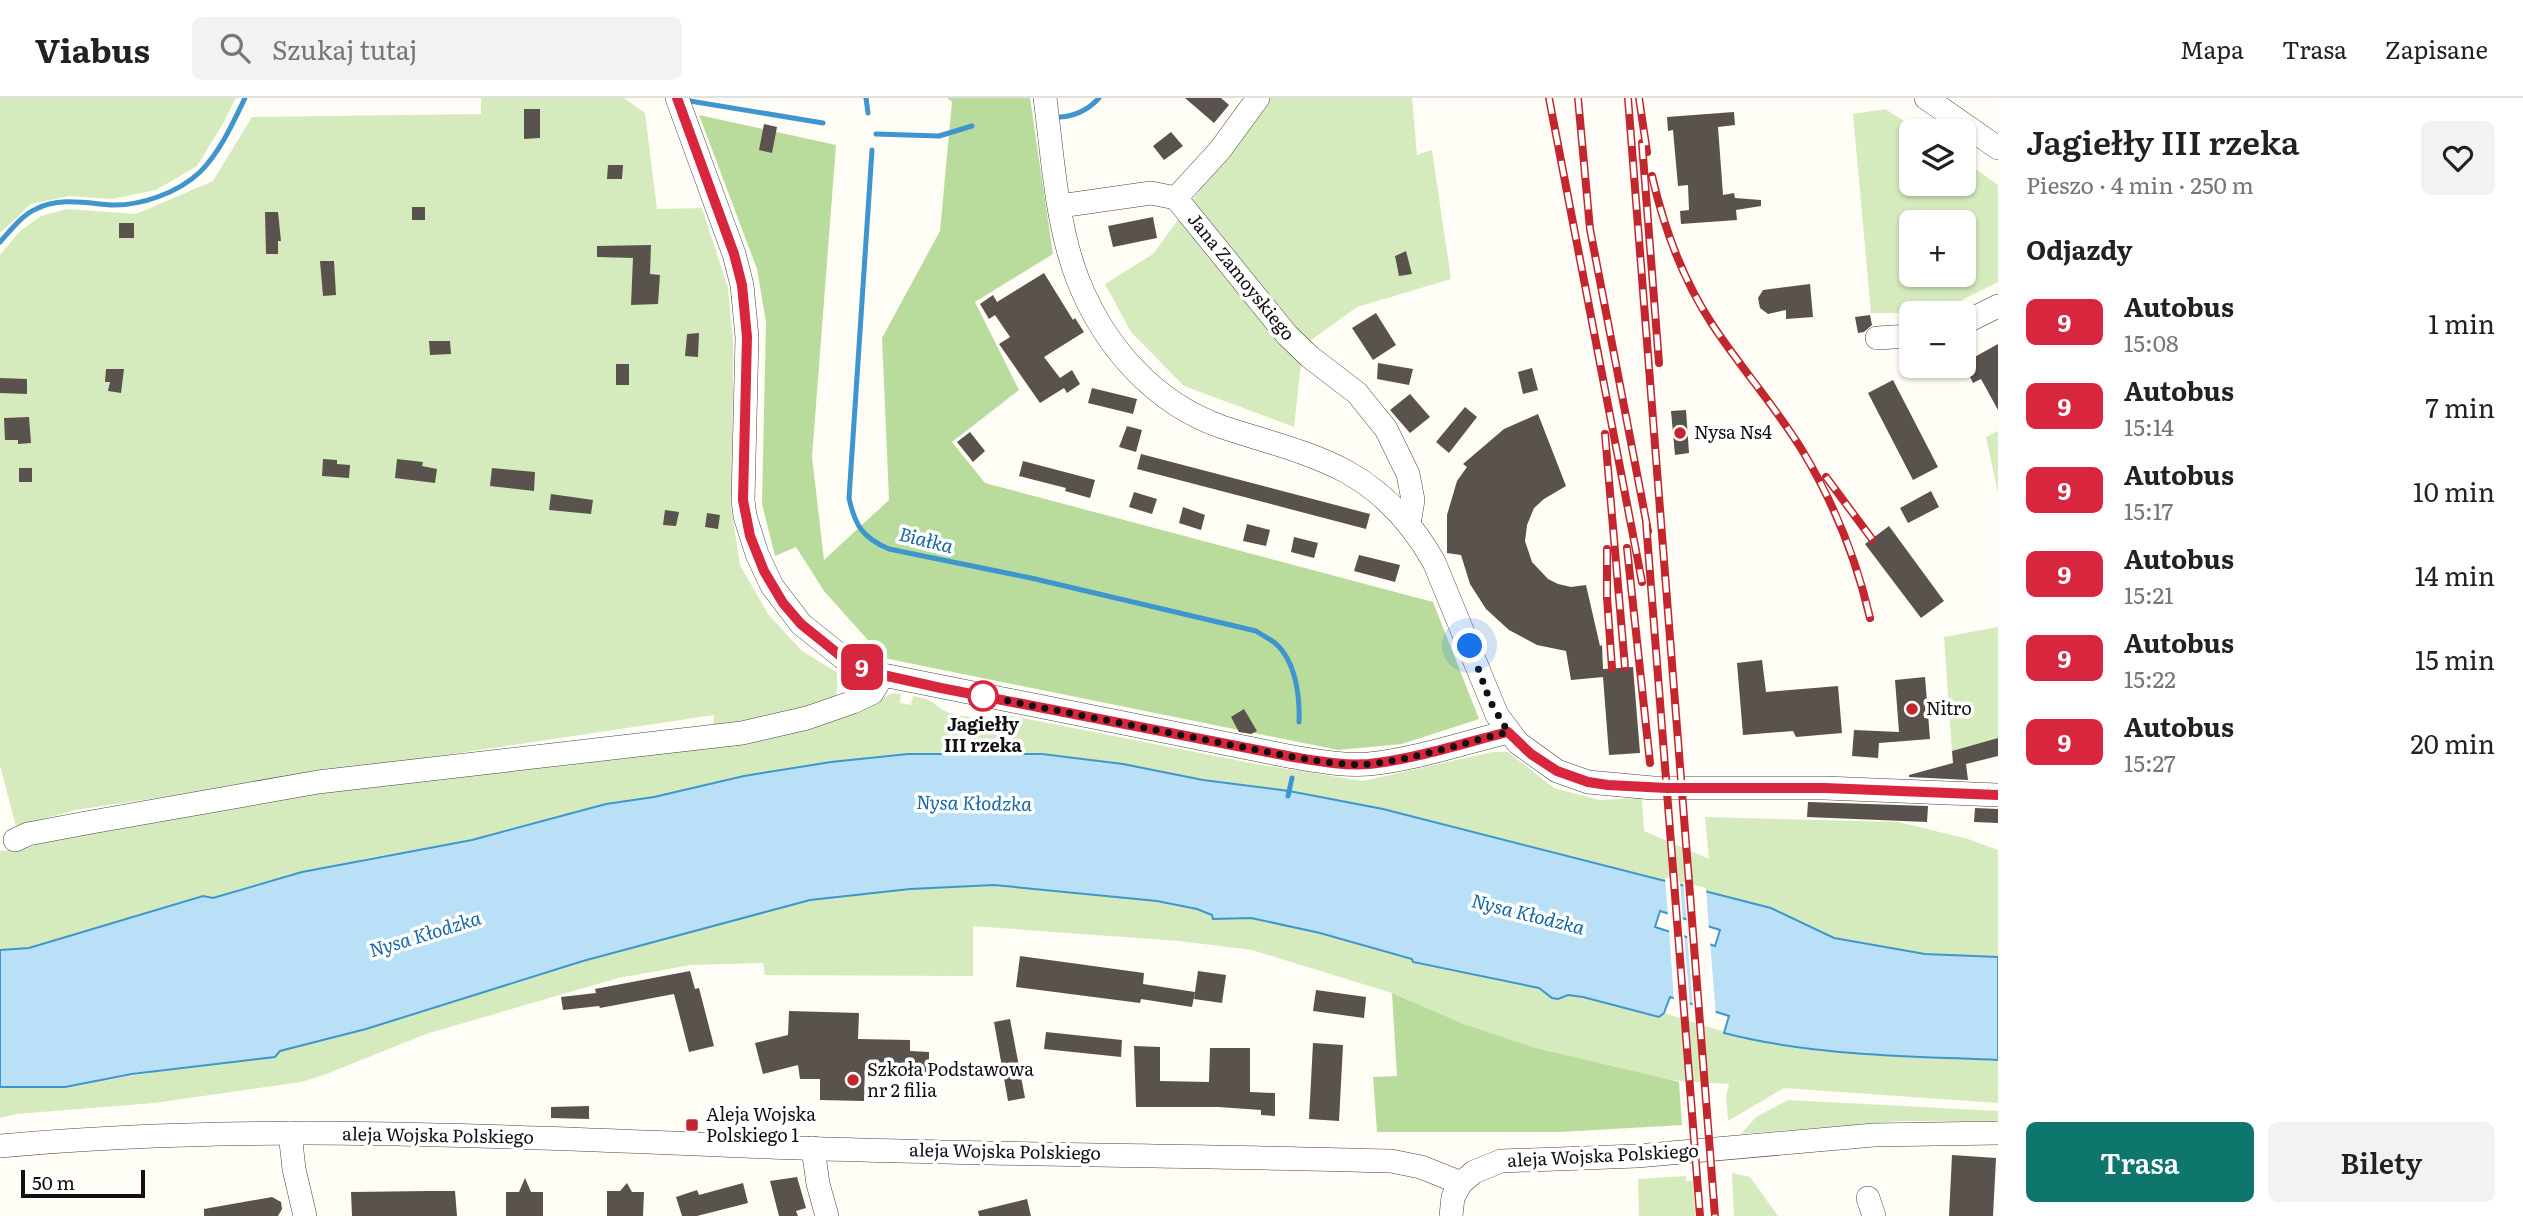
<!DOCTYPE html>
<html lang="pl">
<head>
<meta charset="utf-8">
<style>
  body { margin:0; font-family:Literata,serif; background:#f2f2f2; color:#222; height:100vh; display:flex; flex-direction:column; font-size:26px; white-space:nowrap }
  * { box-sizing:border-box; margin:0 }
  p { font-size:23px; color:#767676 }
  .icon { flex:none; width:38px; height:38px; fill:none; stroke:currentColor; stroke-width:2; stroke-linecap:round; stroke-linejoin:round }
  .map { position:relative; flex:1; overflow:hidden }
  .side { display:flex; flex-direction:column; background:#fff; width:525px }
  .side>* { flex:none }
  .badge { padding:0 14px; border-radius:10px; font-size:24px; line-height:46px }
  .fabs { position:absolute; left:1899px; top:21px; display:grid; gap:14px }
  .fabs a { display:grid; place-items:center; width:77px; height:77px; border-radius:10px; background:#fff; box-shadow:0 2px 5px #0004; font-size:35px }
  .scale { position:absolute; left:21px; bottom:18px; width:124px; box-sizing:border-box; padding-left:7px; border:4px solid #111; border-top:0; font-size:19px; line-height:24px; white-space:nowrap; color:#111; -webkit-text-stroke:5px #fff; paint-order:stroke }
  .you { position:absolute; width:35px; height:35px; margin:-18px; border:5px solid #fff; border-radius:50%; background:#1a73e8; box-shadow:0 0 0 10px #1a73e833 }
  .map>.badge { position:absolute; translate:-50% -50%; box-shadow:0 0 0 4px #fff }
  h2 { padding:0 28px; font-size:26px; line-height:63px }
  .round { display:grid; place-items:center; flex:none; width:74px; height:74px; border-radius:10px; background:#f2f2f2 }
  .headline { display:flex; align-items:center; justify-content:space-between; height:119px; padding:0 28px }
  h1 { font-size:33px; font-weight:600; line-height:52px }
  .action { display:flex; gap:14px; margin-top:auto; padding:14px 28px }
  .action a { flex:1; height:80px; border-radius:10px; background:#0f766e; color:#fff; font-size:28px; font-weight:600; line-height:80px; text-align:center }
  .action a+a { background:#f2f2f2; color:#222 }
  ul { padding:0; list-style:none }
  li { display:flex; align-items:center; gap:21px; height:84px; padding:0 28px }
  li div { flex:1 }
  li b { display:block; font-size:26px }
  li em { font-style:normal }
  li .badge { min-width:77px; font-weight:700; text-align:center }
  header { display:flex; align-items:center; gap:42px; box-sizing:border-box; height:98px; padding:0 35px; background:#fff; border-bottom:2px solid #e0e0e0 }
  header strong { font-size:33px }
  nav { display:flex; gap:38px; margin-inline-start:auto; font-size:24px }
  .search { width:490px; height:63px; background:#f2f2f2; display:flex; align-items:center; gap:18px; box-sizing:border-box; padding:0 24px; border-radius:10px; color:#767676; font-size:26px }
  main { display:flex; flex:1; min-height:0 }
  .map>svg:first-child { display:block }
  .green { fill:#d5ebbd; fill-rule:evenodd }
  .forest { fill:#b9dc9c }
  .water { fill:#b9e0f7; stroke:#3f96cf; stroke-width:2; fill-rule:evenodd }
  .pier { fill:#fffdf5 }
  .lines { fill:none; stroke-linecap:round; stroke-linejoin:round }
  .stream { stroke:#3f96cf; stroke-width:5 }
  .building { fill:#5a524d }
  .minor-casing { stroke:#444; stroke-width:24 }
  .minor { stroke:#fff; stroke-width:23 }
  .rail-casing { stroke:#c4262e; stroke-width:8 }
  .rail { stroke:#fff; stroke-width:5; stroke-dasharray:16; stroke-linecap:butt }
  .line-casing { stroke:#fff; stroke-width:16 }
  .line { stroke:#d7263d; stroke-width:10 }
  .walk { stroke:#111; stroke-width:7; stroke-dasharray:0 12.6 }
  .poi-dot { fill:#c4262e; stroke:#fff; stroke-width:2.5 }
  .stop-dot { fill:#fff; stroke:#d7263d; stroke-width:3.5 }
  .labels { text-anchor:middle; stroke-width:7; stroke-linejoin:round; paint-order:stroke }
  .street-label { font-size:18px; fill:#111; stroke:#fff }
  .poi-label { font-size:18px; fill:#111; stroke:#fff; text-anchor:start }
  .stop-label { font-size:18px; font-weight:bold; fill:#111; stroke:#fff }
  .water-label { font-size:19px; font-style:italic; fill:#1768a6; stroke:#fff }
</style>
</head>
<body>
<header>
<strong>Viabus</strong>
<div class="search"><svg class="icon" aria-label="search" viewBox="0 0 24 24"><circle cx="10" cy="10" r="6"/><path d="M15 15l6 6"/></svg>Szukaj tutaj</div>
<nav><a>Mapa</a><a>Trasa</a><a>Zapisane</a></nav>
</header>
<main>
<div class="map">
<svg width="1998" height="1118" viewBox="0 0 1998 1118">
  <rect width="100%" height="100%" fill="#fffdf5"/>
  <g class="green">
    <path d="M0,0H236L222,27L197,68L156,92L112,101L69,98L31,106L0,135Z"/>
    <path d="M481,0H624L645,15L657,111L702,110L728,190L733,242V291L731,410L740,467L768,516L802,553L840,576L835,601L749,625L713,629L714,617L76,712L16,728L0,668V157L19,134L41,118L67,111L136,116L213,83L252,19L481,16Z"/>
    <path d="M1267,0H1412L1417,57L1432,52L1451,181L1357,209L1303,248L1294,329L1184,288L1131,234L1105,186L1153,156Z"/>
    <path d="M1885,11L1920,33H1911V86H1964V63L1998,87V184L1936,215H1871L1853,16ZM1911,124H1964V177H1911Z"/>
    <path d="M1998,333V395L1986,339Z"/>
    <path d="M1998,529V640L1952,653L1944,539Z"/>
    <path d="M892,595L901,596L900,605L911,607L913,598C936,602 930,605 947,614C958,620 995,621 1007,617L1256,666L1363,683L1492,654H1508L1554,690L1599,702L1642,700L1644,733L1709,761L1705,719L1898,724L1968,741L1998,752V859L1925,856L1834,840L1771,810L1383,711L1203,682L1123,666L1043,656H908L831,664L744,678L654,699L606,706L472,742L368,760L213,800L202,798L28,850L0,852V753L24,751L63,737L331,690L856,614Z"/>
    <path d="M994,787L1157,803L1197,811L1212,817L1214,821L1251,820L1320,835L1412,861L1414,864L1539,890L1552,900L1558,901L1568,897L1583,899L1659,919L1664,915L1747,941L1833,954L1998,962V1005L1784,990L1728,1023L1726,998L1729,986L1668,982L1536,950L1464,926L1392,895L1252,852L1179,843L973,828V878L765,877L763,865L691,867L618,880L426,936L324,977L301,984L154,1005L17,1016L0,1020V989H65L280,953L366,931L583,863L810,802L910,791Z"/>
    <path d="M1788,1002L1998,1013V1024L1903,1023L1741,1036L1756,1019Z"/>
    <path d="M1732,1075L1750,1079L1778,1118H1734Z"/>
    <path d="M1686,1078V1083H1693L1695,1118H1639L1638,1081Z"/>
  </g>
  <g class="forest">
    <path d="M947,0H1030L1053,156L975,204L1019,292L952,344L985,385L1433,504L1479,621L1402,646L1338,652L884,560L824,493L796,449L775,458L762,406L766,224L757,171L699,17L836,47L812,359L824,462L889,402L882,240L940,133L952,4Z"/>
    <path d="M1392,895L1464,926L1536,950L1679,984L1682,1027L1560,1034H1377L1373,979L1397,978Z"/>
  </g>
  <path class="water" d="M908,656H1042L1123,666L1203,682L1289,693L1383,711L1771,810L1834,840L1925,856L1998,859V962C1907,958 1813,958 1724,935L1729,918L1670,899L1664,915L1659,919L1583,899L1568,897L1558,901L1552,900L1539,890L1413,864L1412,861L1320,835L1251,820L1213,821L1212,817L1197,811L1157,803L994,787L910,791L810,802L583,863L366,931L280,953L275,959L132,976L65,989H0V852L29,850L203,798L213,800L302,774L472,742L606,706L654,699L744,678L831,664ZM1660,813L1720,832L1715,848L1655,829Z"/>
  <g class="pier">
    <path d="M1665,779L1680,783L1683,824L1668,819Z"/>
    <path d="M1683,784L1706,790L1709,832L1687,825Z"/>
    <path d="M1669,830L1684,835L1690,909L1674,904Z"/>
    <path d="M1687,836L1710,843L1716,918L1693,911Z"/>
  </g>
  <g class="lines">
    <g class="stream">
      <path d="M866,0L868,15"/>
      <path d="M684,2L823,25"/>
      <path d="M1060,19C1076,18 1088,12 1099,0"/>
      <path d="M876,36L939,38L972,28"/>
      <path d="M872,52L849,400C855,428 863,440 889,451L1031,480L1256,533C1262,537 1270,541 1275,545C1296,563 1300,599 1299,624"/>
      <path d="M0,144C10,133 22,117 36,111C59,99 86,105 111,107C140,108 178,95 200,74C220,54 233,25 245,0"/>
      <path d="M1288,698L1292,680"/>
    </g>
  </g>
  <g class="building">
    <path d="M1185,0H1221L1229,7L1214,25Z"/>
    <path d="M524,11H540V40L524,41Z"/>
    <path d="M1734,14L1735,27L1718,29L1723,97L1734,95L1735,100L1761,102V108L1736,112L1737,122L1681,126L1680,113L1689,112L1688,87L1678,88L1673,32L1668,33L1667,19Z"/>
    <path d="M764,26L777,29L772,55L759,52Z"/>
    <path d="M1171,34L1183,48L1164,62L1153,48Z"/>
    <path d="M608,67H623L622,81H607Z"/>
    <rect x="412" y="109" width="13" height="13"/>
    <path d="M265,114H278L281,143H278V156H266Z"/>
    <path d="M1153,119L1157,140L1113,149L1108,128Z"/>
    <rect x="119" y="125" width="15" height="15"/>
    <path d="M651,147L650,176L660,177L658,206L631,207L633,160L597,159V148Z"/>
    <path d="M1406,153L1412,176L1399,178L1395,158Z"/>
    <path d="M320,163H334L336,197L323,198Z"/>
    <path d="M1044,175L1073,222L1075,220L1084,234L1044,259L1060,280L1072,272L1080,286L1067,295L1064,290L1040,305L999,246L1010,239L995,217L989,221L980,206L993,197L997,204Z"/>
    <path d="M1810,186L1813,219L1786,221V212L1768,216L1760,210L1758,200L1763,192Z"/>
    <path d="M1376,215L1396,247L1373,262L1352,230Z"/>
    <path d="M1870,217L1872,227L1864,234L1858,235L1855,219Z"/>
    <path d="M699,235L698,259L685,258L687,236Z"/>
    <path d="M429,243H450L451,256L430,257Z"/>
    <path d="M1998,246V312L1981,281L1973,285L1965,268L1972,264L1971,261Z"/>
    <path d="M1378,265L1413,271L1409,287L1377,281Z"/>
    <rect x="616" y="266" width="13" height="21"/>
    <path d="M1532,270L1538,292L1523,296L1518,274Z"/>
    <path d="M106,271H124L121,295L108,293L110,284H105Z"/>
    <path d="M0,280L27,281V296L0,295Z"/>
    <path d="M1893,282L1938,369L1913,382L1868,295Z"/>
    <path d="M1092,290L1137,301L1133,316L1088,305Z"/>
    <path d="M1410,296L1430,319L1410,335L1390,312Z"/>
    <path d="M1465,309L1477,319L1449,355L1436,344Z"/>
    <path d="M1686,312L1689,355L1675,357L1671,313Z"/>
    <path d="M1538,316L1566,388L1544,401L1534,410L1527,427L1525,443L1532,464L1548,481L1558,486L1571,489L1586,487L1600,548L1602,547L1603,571L1633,569L1640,655L1609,657L1603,579L1571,582L1566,553L1537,547L1509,532L1486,511L1470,486L1461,457L1447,455V417L1457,383L1467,369L1463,366L1504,331Z"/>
    <path d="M29,319L31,345L18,346V342H5L4,320Z"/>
    <path d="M1127,328L1142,332L1136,354L1119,349Z"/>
    <path d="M970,334L985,353L973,364L957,344Z"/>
    <path d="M1141,356L1370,416L1366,431L1137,371Z"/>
    <path d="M323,361L337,362V366L350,367L349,380L322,378Z"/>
    <path d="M397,361L423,364L422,368L437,371L435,385L395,380Z"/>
    <path d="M1023,363L1095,382L1090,400L1065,393L1066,390L1019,378Z"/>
    <rect x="19" y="370" width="13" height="14"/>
    <path d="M492,370L535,374L534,393L490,388Z"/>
    <path d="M1931,393L1939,409L1908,425L1900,410Z"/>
    <path d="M1134,394L1157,401L1152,416L1129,409Z"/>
    <path d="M551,396L593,402L591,416L549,412Z"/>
    <path d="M1183,409L1205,417L1201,432L1179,425Z"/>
    <path d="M665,412L679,414L676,428L663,427Z"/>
    <path d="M707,415L720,417L718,431L705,429Z"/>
    <path d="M1247,426L1270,432L1266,448L1243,443Z"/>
    <path d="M1889,428L1944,503L1921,520L1865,446Z"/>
    <path d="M1294,439L1318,445L1314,460L1291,454Z"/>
    <path d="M1359,457L1400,467L1395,484L1354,473Z"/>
    <path d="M1762,562L1766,594L1838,588L1842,635L1796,639L1793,633L1743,637L1737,565Z"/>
    <path d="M1925,579L1930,641L1879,645L1878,660L1852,658L1854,632L1899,634L1895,582Z"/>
    <path d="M1244,611L1257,633L1251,636L1239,634L1231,619Z"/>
    <path d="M1998,640V658L1966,666L1968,682L1909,679V677L1953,665L1952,653Z"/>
    <path d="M1808,704L1928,708L1927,724L1807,719Z"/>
    <path d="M1975,710L1998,711V725L1974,724Z"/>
    <path d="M1020,858L1144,875L1143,886L1195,894L1192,909L1141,901L1140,905L1016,889Z"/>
    <path d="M690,873L695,891L699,890L714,948L689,954L674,896L600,910L599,908L563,912L561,899L596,895L595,891Z"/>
    <path d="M1198,873L1226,877L1222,905L1194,901Z"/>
    <path d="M1316,892L1366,899L1364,920L1313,913Z"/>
    <path d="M789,913L859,915L858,941L910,942V953L929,954V975L898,974V969H865L864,1003L820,1002V981H800L798,967L763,976L755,945L788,937Z"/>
    <path d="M1010,921L1025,1000L1008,1003L994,924Z"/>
    <path d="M1046,934L1122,942L1121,959L1044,951Z"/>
    <path d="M1313,945L1343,947L1339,1023L1309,1021Z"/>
    <path d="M1134,948L1160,949V983L1209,984L1210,950H1250V994L1275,995V1018L1261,1017V1012L1218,1009H1136Z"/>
    <path d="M589,1008V1021L551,1020V1009Z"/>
    <path d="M1952,1057L1996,1060L1993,1118H1949Z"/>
    <path d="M797,1079L806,1110L796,1113L798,1118H779L770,1083Z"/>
    <path d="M525,1080L531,1094H543V1118H506V1094H519Z"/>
    <path d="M627,1085L632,1094H644L643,1118H607V1093H620Z"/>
    <path d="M743,1085L748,1105L697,1118H682L676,1099L697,1092L699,1097Z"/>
    <path d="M429,1093H455L457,1118H352L351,1094Z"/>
    <path d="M272,1099L281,1104L282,1111L278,1118H204V1111Z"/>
    <path d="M1027,1101L1031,1118H979L978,1113Z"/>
  </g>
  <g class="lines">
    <defs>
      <g id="minor">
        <path d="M677,0L734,156L742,187L747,239L743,402L745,418L757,456L772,488L801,526L842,559L883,577L1293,659C1318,663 1344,668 1369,666C1416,661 1463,645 1508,634"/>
        <path d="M1045,0C1053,60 1056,125 1078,182C1104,248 1154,305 1222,329C1264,343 1308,353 1347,374C1385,395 1413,427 1434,464L1497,617L1518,645L1557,673L1588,684L1653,690H1825L1998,697"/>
        <path d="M1926,0L1998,50"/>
        <path d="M1176,100L1287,237L1310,259L1357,295L1386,331L1408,376L1413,402L1409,426"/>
        <path d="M1060,108L1151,95L1176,100L1220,52L1258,0"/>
        <path d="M1964,225L1998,208"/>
        <path d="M1877,240L1911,238"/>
        <path d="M15,742L28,736L86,725L318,684L742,635L807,620L853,604L872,595L883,577"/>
        <path d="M290,1035L294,1071L305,1118"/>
        <path d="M0,1048C255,1024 514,1039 769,1049C976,1057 1184,1057 1391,1063L1421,1069L1461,1085"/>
        <path d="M813,1050L818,1086L827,1118"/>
        <path d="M1868,1100L1874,1118"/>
        <path d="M1451,1118L1453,1099L1461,1085L1474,1074L1501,1063L1637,1058L1874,1037L1998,1035"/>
      </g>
    </defs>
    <use href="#minor" class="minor-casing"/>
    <use href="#minor" class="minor"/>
    <defs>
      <g id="rail">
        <path d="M1549,0L1642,484"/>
        <path d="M1578,0L1590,131L1648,433"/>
        <path d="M1628,0L1715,1118"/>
        <path d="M1639,0L1647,54"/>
        <path d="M1642,45L1659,265"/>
        <path d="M1652,78C1664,130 1683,182 1712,226C1740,269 1775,308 1802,352C1834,405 1856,460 1870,520"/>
        <path d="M1605,336L1625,569"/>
        <path d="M1826,379L1872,441"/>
        <path d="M1646,424L1700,1118"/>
        <path d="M1627,450L1650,665"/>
        <path d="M1607,451V499L1612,570"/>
      </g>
    </defs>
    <use href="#rail" class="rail-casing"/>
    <use href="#rail" class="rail"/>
  </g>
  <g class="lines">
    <defs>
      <path id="line" d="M677,0L734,156L742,187L747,239L743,402L750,438L764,473L783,505L801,526L842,559L883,577L941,590L1293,659C1318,663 1344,668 1369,666C1416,661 1463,645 1508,634L1531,656L1557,673L1588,684L1608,687L1667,690H1825L1998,697"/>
    </defs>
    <use href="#line" class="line-casing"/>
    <use href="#line" class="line"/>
    <path class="walk" d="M983,598L1293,659C1318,663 1344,668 1369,666C1416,661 1463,645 1508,634L1490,603L1470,548"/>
  </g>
  <g class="poi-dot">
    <circle cx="1680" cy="335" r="7"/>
    <circle cx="1912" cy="611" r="7"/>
    <circle cx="853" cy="982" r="7"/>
    <rect x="685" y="1020" width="14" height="14" rx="3.5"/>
  </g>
  <circle class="stop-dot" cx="983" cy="598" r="14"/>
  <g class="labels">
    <g class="street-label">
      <text transform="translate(1241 179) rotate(51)" y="6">Jana Zamoyskiego</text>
      <text transform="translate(438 1038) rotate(1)" y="6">aleja Wojska Polskiego</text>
      <text transform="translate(1005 1054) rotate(1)" y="6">aleja Wojska Polskiego</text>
      <text transform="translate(1603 1058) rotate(-3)" y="6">aleja Wojska Polskiego</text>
    </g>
    <g class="poi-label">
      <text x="1694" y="341">Nysa Ns4</text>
      <text x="1926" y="617">Nitro</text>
      <text x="867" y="978">Szkoła Podstawowa<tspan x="867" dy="21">nr 2 filia</tspan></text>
      <text x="706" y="1023">Aleja Wojska<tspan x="706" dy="21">Polskiego 1</tspan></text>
    </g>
    <g class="stop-label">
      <text x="983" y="633">Jagiełły<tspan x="983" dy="21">III rzeka</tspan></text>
    </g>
    <g class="water-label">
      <text transform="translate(926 442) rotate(14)" y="7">Białka</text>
      <text transform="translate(974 705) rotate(1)" y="7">Nysa Kłodzka</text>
      <text transform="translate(1528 816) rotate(14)" y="7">Nysa Kłodzka</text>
      <text transform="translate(425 836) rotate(-17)" y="7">Nysa Kłodzka</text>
    </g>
  </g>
</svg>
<div class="fabs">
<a><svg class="icon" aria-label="layers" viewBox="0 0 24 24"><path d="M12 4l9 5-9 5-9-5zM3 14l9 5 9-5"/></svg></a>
<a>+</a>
<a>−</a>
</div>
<div class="scale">50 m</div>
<div class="you" style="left:1470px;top:548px"></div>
<b class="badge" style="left:862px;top:569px;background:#d7263d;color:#fff">9</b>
</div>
<section class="side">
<div class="headline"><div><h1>Jagiełły III rzeka</h1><p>Pieszo · 4 min · 250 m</p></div><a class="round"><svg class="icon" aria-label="heart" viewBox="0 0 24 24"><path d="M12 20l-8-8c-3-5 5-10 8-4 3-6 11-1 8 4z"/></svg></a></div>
<h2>Odjazdy</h2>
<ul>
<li><span class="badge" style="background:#d7263d;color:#fff">9</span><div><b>Autobus</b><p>15:08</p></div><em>1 min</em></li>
<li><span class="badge" style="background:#d7263d;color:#fff">9</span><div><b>Autobus</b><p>15:14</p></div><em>7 min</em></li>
<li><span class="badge" style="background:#d7263d;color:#fff">9</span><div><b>Autobus</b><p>15:17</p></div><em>10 min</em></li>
<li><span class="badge" style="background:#d7263d;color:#fff">9</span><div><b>Autobus</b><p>15:21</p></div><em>14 min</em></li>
<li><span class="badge" style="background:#d7263d;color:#fff">9</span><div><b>Autobus</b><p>15:22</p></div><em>15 min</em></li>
<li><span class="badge" style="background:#d7263d;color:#fff">9</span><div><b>Autobus</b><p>15:27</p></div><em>20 min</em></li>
</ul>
<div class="action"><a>Trasa</a><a>Bilety</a></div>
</section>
</main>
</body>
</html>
